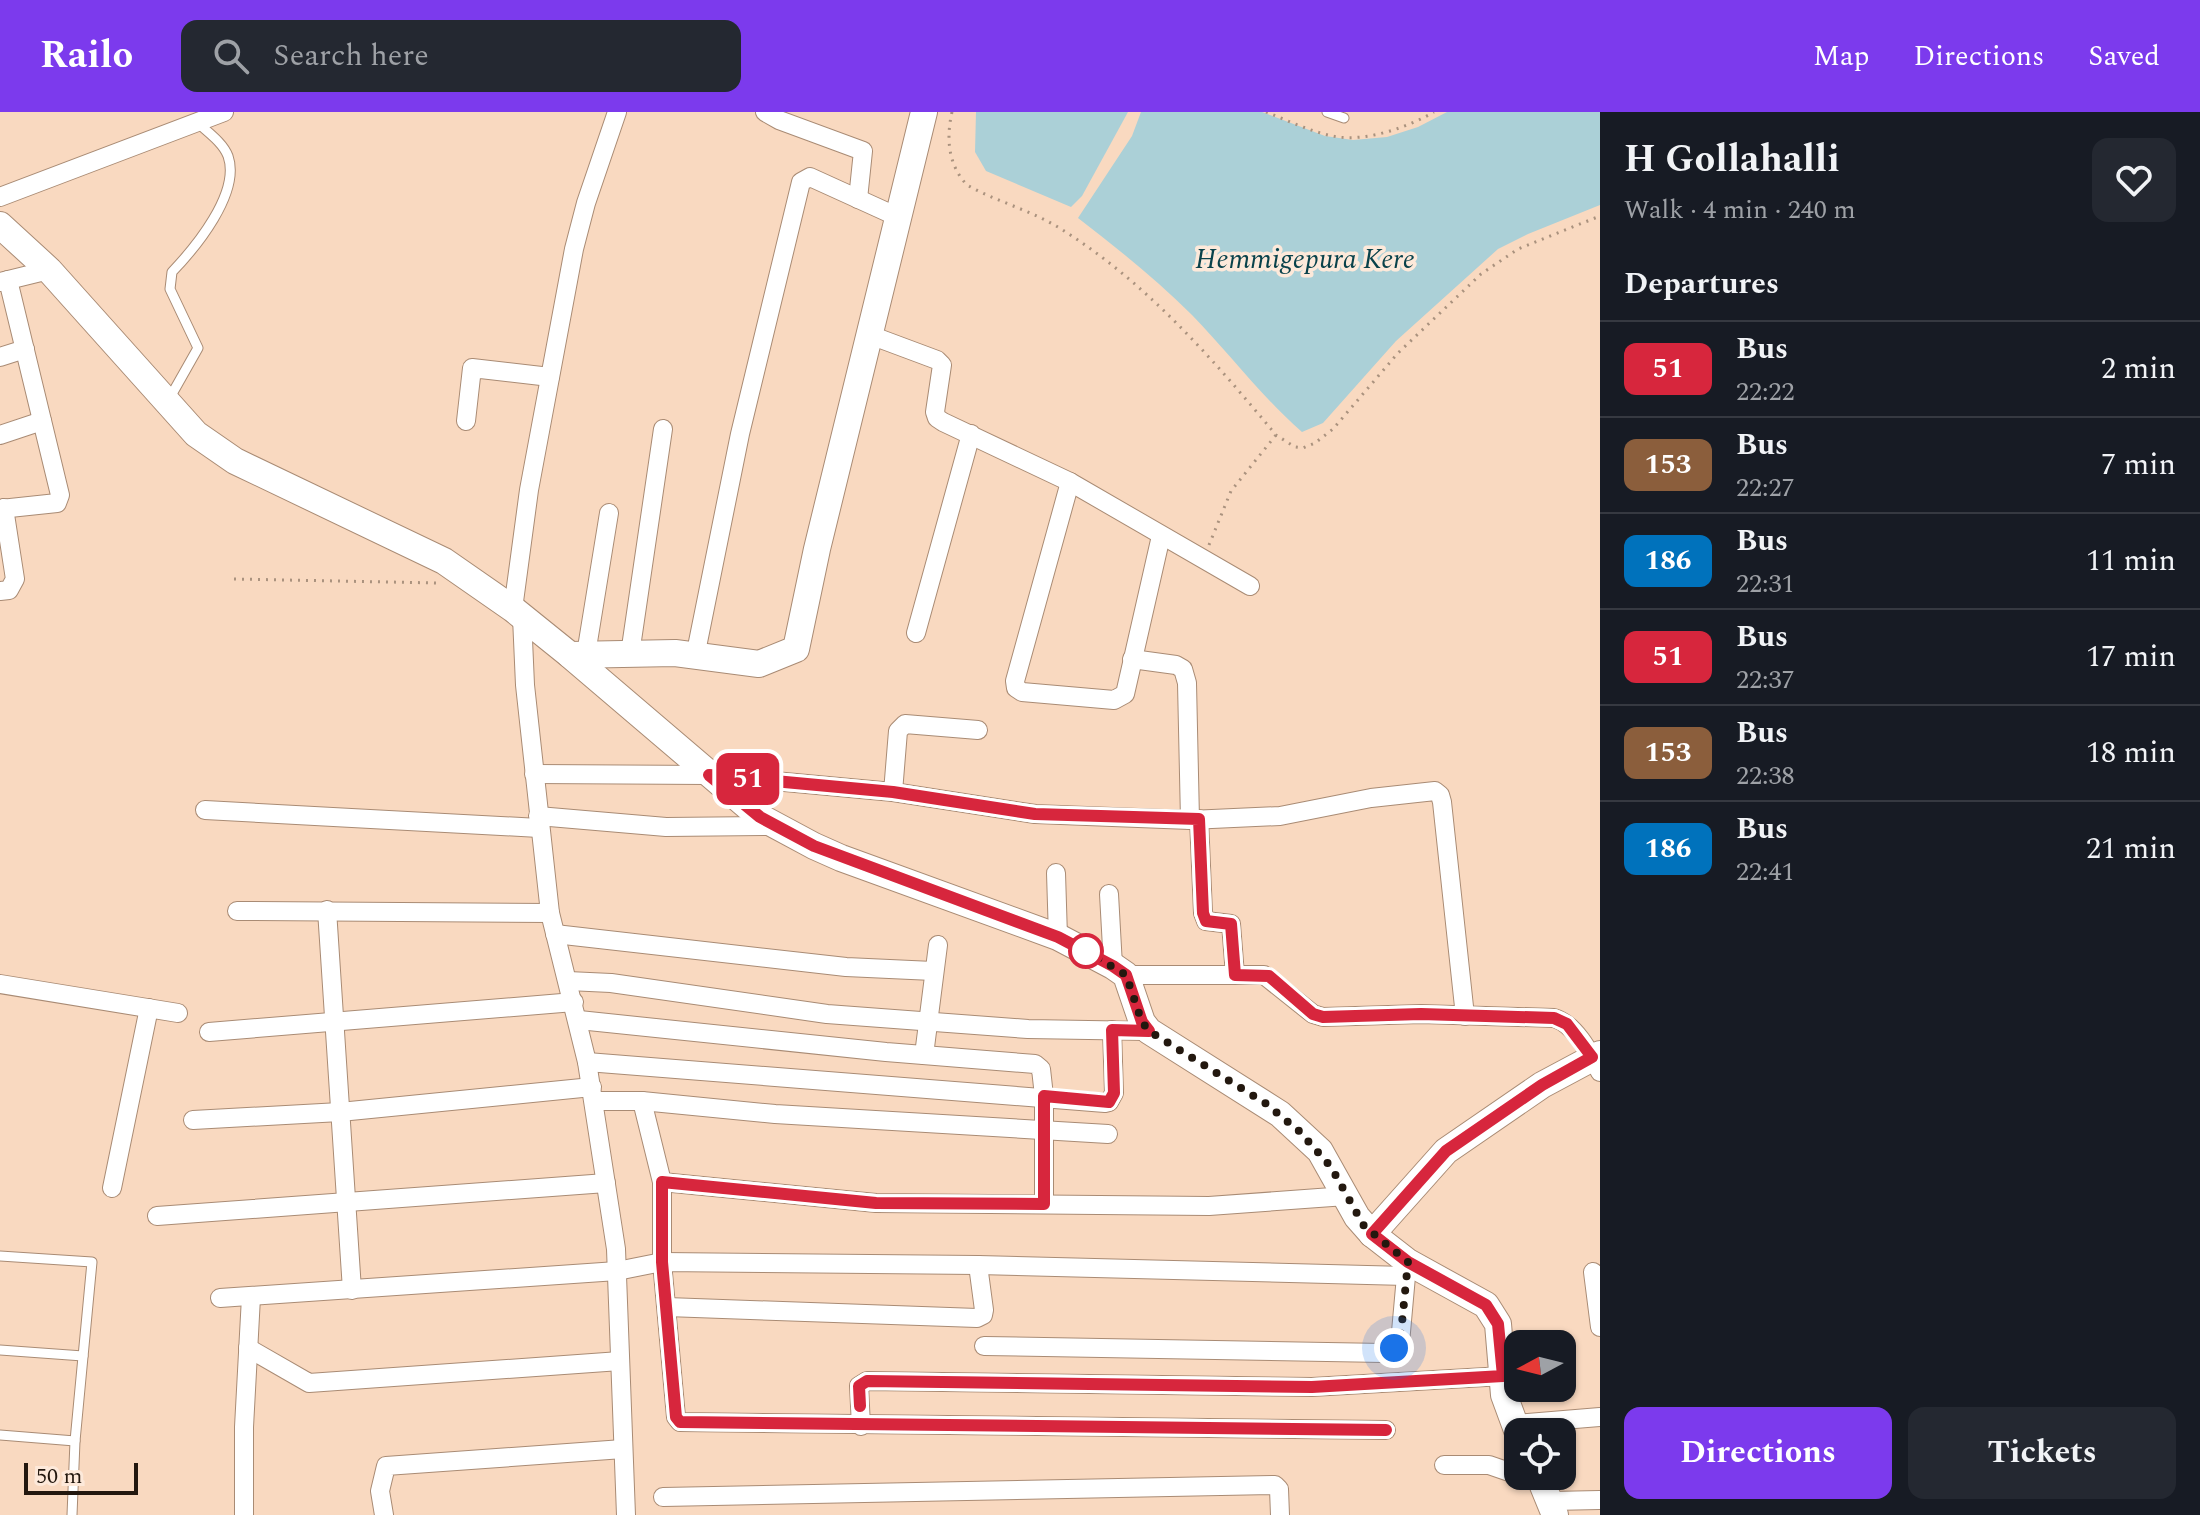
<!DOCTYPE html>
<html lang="en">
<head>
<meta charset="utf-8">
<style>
  body { margin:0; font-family:Spectral,serif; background:#242831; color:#f1f3f6; height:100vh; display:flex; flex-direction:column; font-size:30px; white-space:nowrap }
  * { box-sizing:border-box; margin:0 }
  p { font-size:26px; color:#9ea1a6 }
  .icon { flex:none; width:44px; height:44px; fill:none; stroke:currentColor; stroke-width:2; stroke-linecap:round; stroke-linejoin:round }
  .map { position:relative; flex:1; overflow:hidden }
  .side { display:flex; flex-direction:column; background:#171b24; width:600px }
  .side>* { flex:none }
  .badge { padding:0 16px; border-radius:12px; font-size:28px; line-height:52px }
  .needle { width:52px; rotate:263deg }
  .buttons { position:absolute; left:1504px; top:1218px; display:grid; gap:16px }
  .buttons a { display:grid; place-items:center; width:72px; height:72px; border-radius:16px; background:#171b24; box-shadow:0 2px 6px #0004; font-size:40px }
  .scale { position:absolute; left:24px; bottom:20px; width:114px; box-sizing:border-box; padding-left:8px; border:4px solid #23180f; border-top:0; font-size:22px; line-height:28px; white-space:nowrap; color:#23180f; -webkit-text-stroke:6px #fde9da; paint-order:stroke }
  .you { position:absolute; width:40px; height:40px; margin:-20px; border:6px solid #fff; border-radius:50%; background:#1a73e8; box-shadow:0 0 0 12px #1a73e833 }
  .map>.badge { position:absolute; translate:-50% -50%; box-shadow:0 0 0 4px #fff }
  h2 { padding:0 24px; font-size:30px; line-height:72px }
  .round { display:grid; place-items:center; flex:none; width:84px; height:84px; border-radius:16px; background:#242831 }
  .headline { display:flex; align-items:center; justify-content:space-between; height:136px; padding:0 24px }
  h1 { font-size:38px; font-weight:700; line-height:60px }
  .button { display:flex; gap:16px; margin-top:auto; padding:16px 24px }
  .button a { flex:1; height:92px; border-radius:16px; background:#7c3aed; color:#fff; font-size:32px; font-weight:700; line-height:92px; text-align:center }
  .button a+a { background:#242831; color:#f1f3f6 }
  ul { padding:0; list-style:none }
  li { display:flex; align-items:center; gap:24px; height:96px; padding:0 24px; border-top:2px solid #363941 }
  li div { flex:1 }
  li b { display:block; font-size:30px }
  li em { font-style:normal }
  li .badge { min-width:88px; font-weight:700; text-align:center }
  header { display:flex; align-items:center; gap:48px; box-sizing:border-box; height:112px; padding:0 40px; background:#7c3aed; color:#fff }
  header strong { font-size:38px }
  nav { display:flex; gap:44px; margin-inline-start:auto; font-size:28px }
  .search { width:560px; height:72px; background:#242831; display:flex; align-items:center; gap:20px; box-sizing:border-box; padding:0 28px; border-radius:16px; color:#9ea1a6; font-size:30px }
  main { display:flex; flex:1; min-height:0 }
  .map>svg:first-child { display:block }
  .water { fill:#abd0d7 }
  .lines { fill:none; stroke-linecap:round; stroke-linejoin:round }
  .lane-casing { stroke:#a98b74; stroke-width:11 }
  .street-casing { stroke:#a98b74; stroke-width:20 }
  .secondary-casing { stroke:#a98b74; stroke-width:28 }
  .path { stroke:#aa927e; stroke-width:3; stroke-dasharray:2 6; stroke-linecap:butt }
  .lane { stroke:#fff; stroke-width:9 }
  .street { stroke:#fff; stroke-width:18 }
  .secondary { stroke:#fff; stroke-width:26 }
  .line-casing { stroke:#fff; stroke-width:18 }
  .line { stroke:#d7263d; stroke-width:12 }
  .walk { stroke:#23180f; stroke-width:8; stroke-dasharray:0 14.4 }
  .stop-dot { fill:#fff; stroke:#d7263d; stroke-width:4 }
  .labels { text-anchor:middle; stroke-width:7; stroke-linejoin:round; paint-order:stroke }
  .water-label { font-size:28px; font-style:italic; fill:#09424b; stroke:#fde9da }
</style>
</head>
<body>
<header>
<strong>Railo</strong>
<div class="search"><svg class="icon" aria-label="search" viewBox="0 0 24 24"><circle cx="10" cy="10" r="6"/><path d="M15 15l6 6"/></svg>Search here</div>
<nav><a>Map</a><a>Directions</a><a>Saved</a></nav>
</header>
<main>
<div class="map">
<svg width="1600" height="1403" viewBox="0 0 1600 1403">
  <rect width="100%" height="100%" fill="#f9d9c0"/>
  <g class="water">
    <path d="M976,0H1128L1082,84L1071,95L986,59L975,40Z"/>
    <path d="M1141,0H1262L1325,24L1353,28L1387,25L1418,15L1447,0H1600V93L1528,122L1498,137L1396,229L1323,311L1302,320C1261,284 1229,241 1192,203C1157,168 1117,136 1078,106L1132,24Z"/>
  </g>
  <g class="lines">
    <defs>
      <g id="lane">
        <path d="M1327,0L1344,6"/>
        <path d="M168,289L198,236L170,177L172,160C195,136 241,81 228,44C223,31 209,21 199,12"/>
        <path d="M0,1144L92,1150L75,1329L72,1403"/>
        <path d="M0,1238L83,1244"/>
        <path d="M0,1323L75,1329"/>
      </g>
      <g id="street">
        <path d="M765,0L779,8L863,39L858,87"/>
        <path d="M0,85L224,0"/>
        <path d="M0,170L49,158"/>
        <path d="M870,223L937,248L942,253L935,300L937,306L943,310L1070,370L1250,474"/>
        <path d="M0,245L25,237"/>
        <path d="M466,309L472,256L550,265"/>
        <path d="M0,323L42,309"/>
        <path d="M1070,370L1015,569L1016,576L1022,580L1114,588L1125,582L1161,424"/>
        <path d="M0,397L57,391L60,383L8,168"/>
        <path d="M0,479L9,478L15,467L4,396"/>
        <path d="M513,497L529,378L574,137L586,91L617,0"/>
        <path d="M522,505L525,573L550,801L587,950L616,1137L626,1403"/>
        <path d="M916,521L971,322"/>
        <path d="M586,542L609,401"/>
        <path d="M630,542L663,317"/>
        <path d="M695,545L740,322L801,70L810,65L898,105"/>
        <path d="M1132,547L1176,553L1183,557L1187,571L1190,708"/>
        <path d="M534,662L709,663L893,680L1035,702L1190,708L1280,704L1371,686L1435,679L1440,683L1442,690L1465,904"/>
        <path d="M893,680L898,619L905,612L978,618"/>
        <path d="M205,698L539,716"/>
        <path d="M538,704L666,715L775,714"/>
        <path d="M1199,707L1203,801L1206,809L1231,812L1235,863"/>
        <path d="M1056,761L1058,825"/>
        <path d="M1109,782L1113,854"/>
        <path d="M327,798L352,1178"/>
        <path d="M237,799L550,801"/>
        <path d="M555,822L846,855L933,859"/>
        <path d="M1126,863H1264L1313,902L1323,905L1421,902L1554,906C1575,912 1590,941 1600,960"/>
        <path d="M568,869L611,871L827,902L1028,917L1149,919"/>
        <path d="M0,872L178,901"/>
        <path d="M579,908L886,940L1035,952L1041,957L1044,984V1092"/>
        <path d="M209,920L574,890"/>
        <path d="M924,943L938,833"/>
        <path d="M587,950L1105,991L1109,990L1114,981L1112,918"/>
        <path d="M594,989H642L775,1002L1108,1022"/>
        <path d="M642,989L662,1070V1150L676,1305L680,1310L1386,1318"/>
        <path d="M193,1008L340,1000L592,975"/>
        <path d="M662,1070L876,1091L1209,1094L1346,1084"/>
        <path d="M112,1076L149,896"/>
        <path d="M157,1104L606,1071"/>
        <path d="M1593,1160L1600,1215"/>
        <path d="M220,1186L617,1159L662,1150L978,1153L1406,1164"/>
        <path d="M667,1195L977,1206L983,1203L984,1198L978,1153"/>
        <path d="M984,1234L1384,1241L1400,1231L1407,1153"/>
        <path d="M248,1236L309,1271L620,1249"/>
        <path d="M1514,1312L1600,1305"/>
        <path d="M861,1314L859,1274L867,1269L1312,1275L1503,1264"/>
        <path d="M1444,1353H1489L1518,1363"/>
        <path d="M663,1385L1275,1373L1279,1377L1280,1403"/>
        <path d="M1551,1389L1600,1388"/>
        <path d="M244,1403V1315L251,1185"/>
        <path d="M384,1403L380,1379L386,1354L623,1337"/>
      </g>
      <g id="secondary">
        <path d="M0,113L49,158L196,322L235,349L444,449L513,497L570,543L760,705L814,734L841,746L1058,825L1113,854L1126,863L1142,910L1149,919L1280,1002L1320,1039L1357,1105L1372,1122L1408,1150L1486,1193L1498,1212L1504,1283L1518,1321"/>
        <path d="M570,543L675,541L759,552L796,537L817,437L924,0"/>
        <path d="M1372,1122L1446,1039L1542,973L1600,942"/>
        <path d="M1539,1364L1555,1403"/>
      </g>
    </defs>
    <use href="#lane" class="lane-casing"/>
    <use href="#street" class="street-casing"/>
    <use href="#secondary" class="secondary-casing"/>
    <g class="path">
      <path d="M952,0C946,26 948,53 967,73C997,90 1031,98 1061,117C1146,170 1212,246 1276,323L1295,335L1303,336L1315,331L1333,317L1398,241L1481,162L1518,137L1600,104"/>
      <path d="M1266,0C1289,9 1313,21 1338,25C1369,29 1408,15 1434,0"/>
      <path d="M1209,433L1231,379L1276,323"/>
      <path d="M234,467L439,471"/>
    </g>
    <use href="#lane" class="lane"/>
    <use href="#street" class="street"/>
    <use href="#secondary" class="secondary"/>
  </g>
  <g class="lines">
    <defs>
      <path id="line" d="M860,1294L859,1274L867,1269L1312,1275L1503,1264L1498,1212L1486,1193L1408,1150L1372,1122L1446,1039L1542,973L1592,945L1567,912L1554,906L1421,902L1323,905L1313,902L1269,864L1235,863L1231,812L1206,809L1203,801L1199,707L1035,702L893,680L709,663L760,705L814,734L1058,825L1113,854L1126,863L1142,910L1149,919L1112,918L1114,981L1109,990L1044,984V1092L876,1091L662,1070V1150L676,1305L680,1310L1386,1318"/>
    </defs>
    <use href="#line" class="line-casing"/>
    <use href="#line" class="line"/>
    <path class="walk" d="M1086,839L1126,863L1142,910L1149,919L1265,991L1299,1019L1331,1055L1364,1114L1408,1150L1400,1231L1394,1236"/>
  </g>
  <circle class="stop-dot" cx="1086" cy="839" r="16"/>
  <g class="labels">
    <g class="water-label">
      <text x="1305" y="156">Hemmigepura Kere</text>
    </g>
  </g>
</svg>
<div class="buttons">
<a><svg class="needle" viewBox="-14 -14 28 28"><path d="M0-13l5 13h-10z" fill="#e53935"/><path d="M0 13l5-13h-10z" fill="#9ea1a6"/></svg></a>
<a><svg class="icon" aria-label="locate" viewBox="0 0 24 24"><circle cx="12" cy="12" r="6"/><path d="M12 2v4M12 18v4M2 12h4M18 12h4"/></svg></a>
</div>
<div class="scale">50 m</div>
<div class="you" style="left:1394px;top:1236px"></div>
<b class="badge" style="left:748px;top:667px;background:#d7263d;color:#fff">51</b>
</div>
<section class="side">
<div class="headline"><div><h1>H Gollahalli</h1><p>Walk · 4 min · 240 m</p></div><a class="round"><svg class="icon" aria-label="heart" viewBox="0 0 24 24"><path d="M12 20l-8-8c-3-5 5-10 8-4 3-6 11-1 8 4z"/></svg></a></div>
<h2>Departures</h2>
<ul>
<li><span class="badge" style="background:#d7263d;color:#fff">51</span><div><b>Bus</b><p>22:22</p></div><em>2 min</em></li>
<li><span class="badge" style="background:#8b5e3c;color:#fff">153</span><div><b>Bus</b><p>22:27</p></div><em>7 min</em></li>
<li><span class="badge" style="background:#0072bc;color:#fff">186</span><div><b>Bus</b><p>22:31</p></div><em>11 min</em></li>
<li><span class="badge" style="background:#d7263d;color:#fff">51</span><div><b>Bus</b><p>22:37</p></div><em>17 min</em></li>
<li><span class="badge" style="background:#8b5e3c;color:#fff">153</span><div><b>Bus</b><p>22:38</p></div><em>18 min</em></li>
<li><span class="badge" style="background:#0072bc;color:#fff">186</span><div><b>Bus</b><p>22:41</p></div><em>21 min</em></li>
</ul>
<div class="button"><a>Directions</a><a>Tickets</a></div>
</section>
</main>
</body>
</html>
